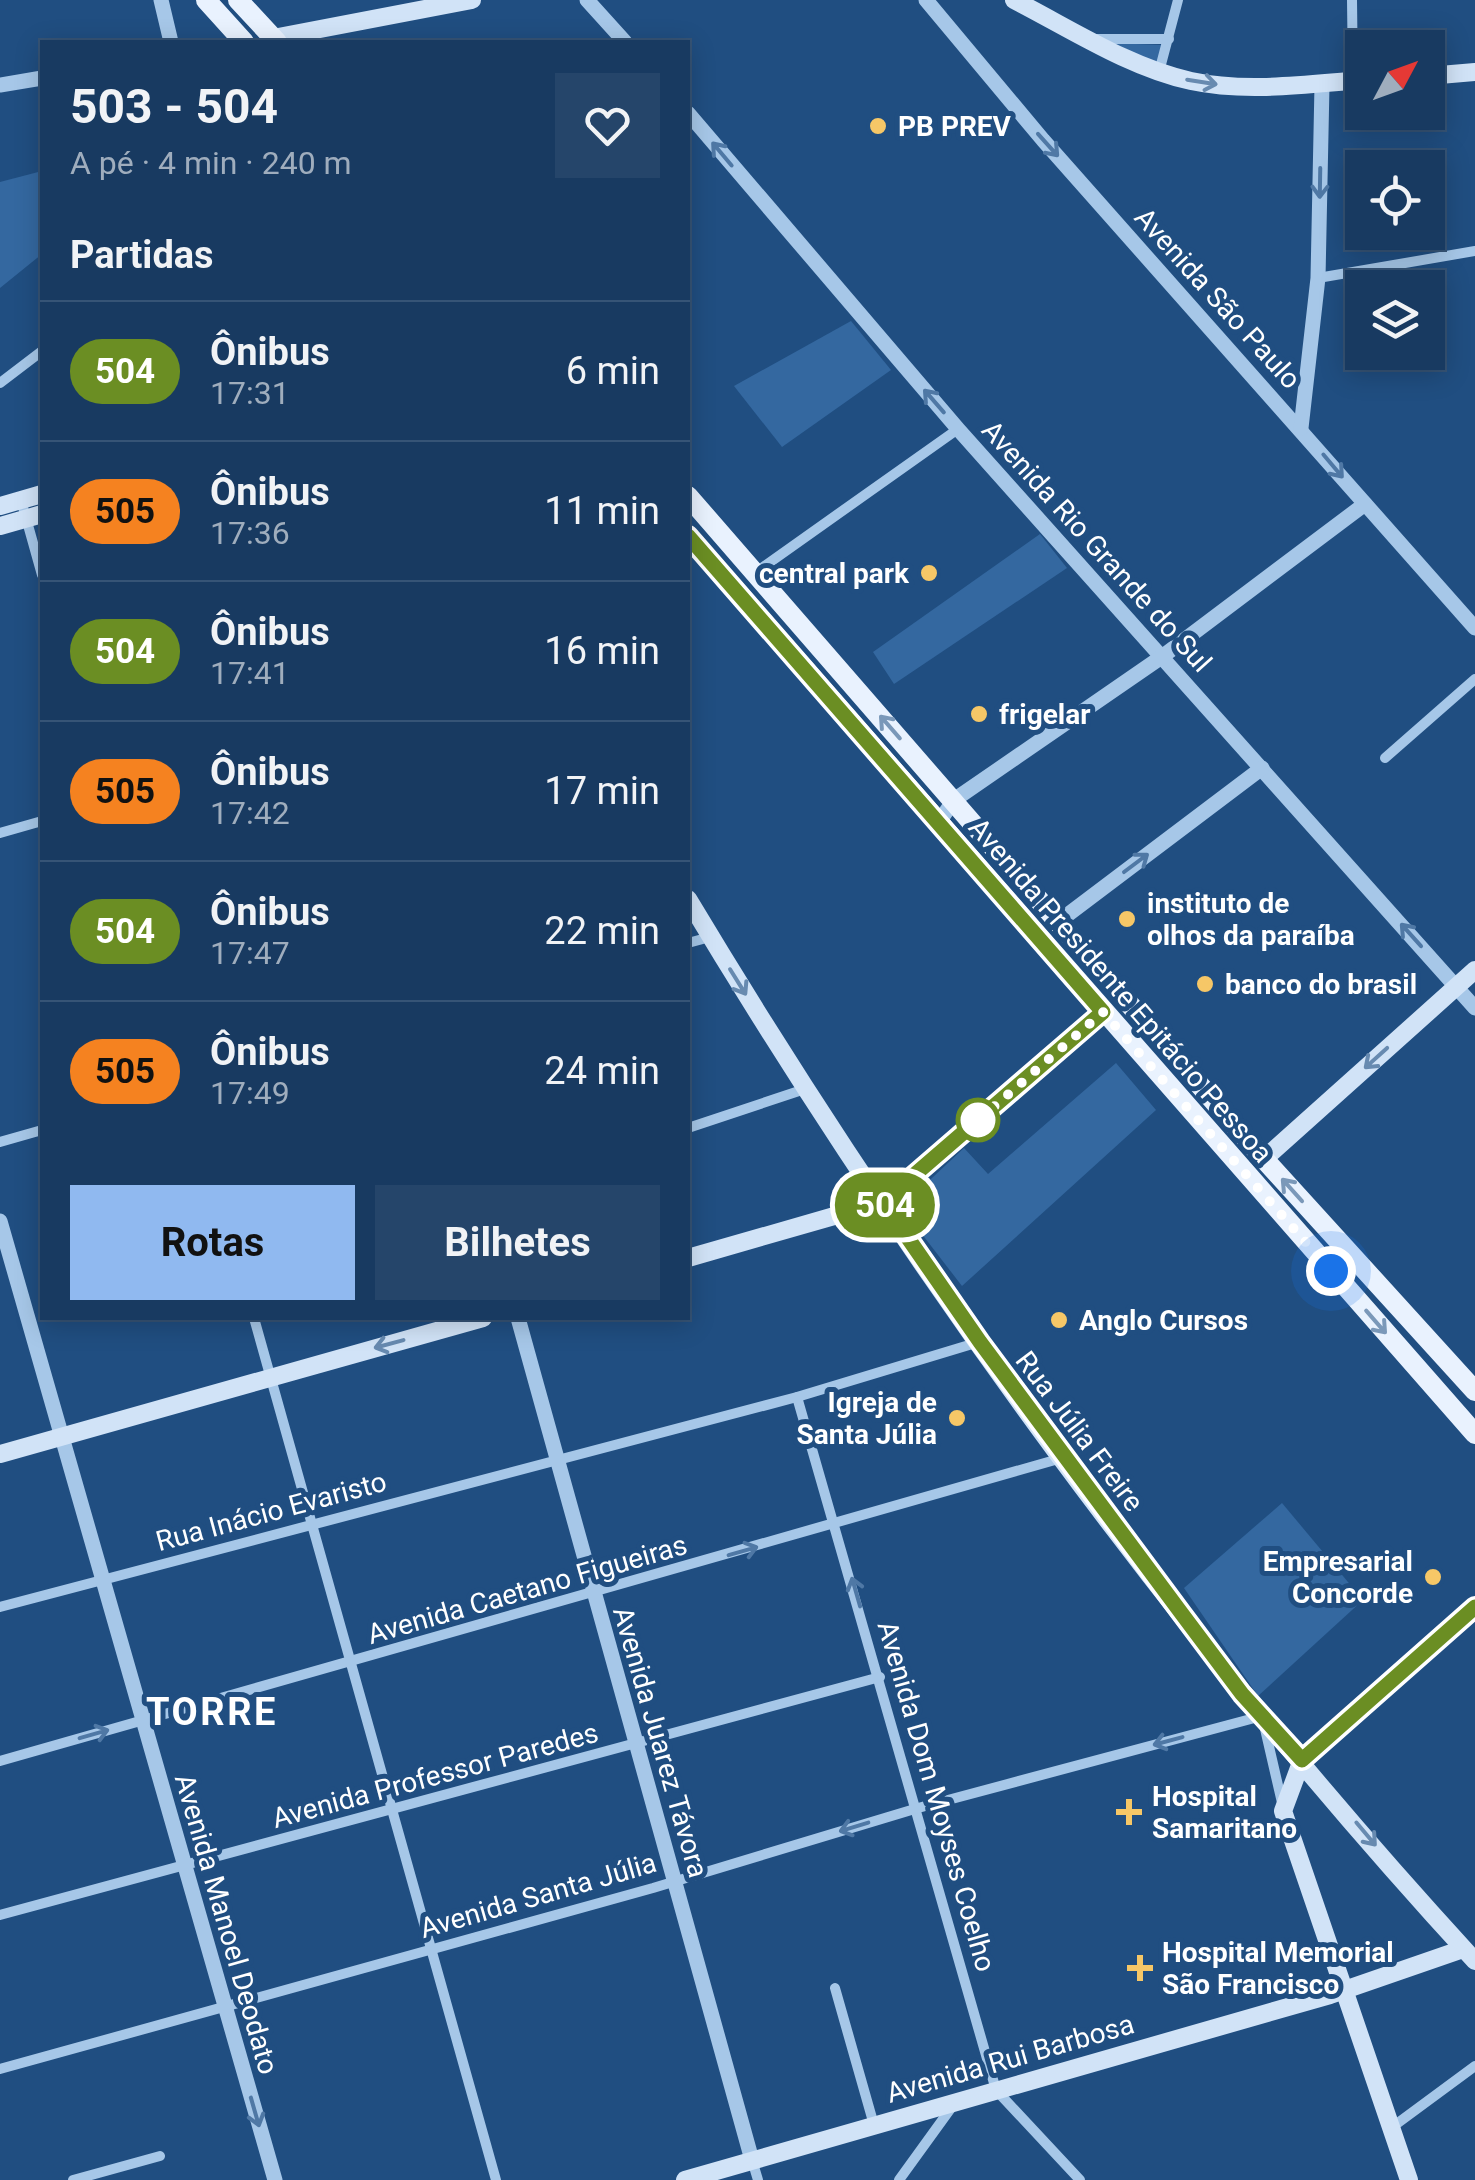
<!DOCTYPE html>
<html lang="pt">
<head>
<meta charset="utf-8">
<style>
  body { margin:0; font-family:Roboto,sans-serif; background:#25456a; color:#f1f3f6; height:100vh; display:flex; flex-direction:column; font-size:38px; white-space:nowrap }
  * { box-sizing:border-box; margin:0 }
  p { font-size:32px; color:#9fadbd }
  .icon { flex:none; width:55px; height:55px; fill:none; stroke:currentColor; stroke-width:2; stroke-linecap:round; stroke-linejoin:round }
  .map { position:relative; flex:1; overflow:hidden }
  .sheet { position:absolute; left:40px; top:40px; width:650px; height:1280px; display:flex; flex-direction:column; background:#183a61; border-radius:0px; box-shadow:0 5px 25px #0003,0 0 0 2px #365476 }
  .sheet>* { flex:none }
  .badge { padding:0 20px; border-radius:32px; font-size:35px; line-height:65px }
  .needle { width:65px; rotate:49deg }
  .fabs { position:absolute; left:1345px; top:30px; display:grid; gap:20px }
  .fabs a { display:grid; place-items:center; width:100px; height:100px; border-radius:0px; background:#183a61; box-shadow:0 5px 25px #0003,0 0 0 2px #365476; font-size:50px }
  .you { position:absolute; width:50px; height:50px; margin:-25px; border:8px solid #fff; border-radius:50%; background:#1a73e8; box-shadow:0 0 0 15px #1a73e833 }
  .map>.badge { position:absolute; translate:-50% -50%; box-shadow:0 0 0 5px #fff }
  h2 { padding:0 30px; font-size:38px; line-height:90px }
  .round { display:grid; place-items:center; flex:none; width:105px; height:105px; border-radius:0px; background:#25456a }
  .overview { display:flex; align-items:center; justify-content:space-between; height:170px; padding:0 30px }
  h1 { font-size:48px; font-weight:700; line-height:75px }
  .action { display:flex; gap:20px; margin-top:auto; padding:20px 30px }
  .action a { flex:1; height:115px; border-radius:0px; background:#90b9f0; color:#111; font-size:40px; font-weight:700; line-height:115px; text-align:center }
  .action a+a { background:#25456a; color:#f1f3f6 }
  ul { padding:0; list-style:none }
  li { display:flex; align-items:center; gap:30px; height:140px; padding:0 30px; border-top:2px solid #365476 }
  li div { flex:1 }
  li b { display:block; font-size:38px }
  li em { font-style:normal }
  li .badge { min-width:110px; font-weight:700; text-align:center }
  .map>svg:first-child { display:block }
  .green { fill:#3468a0 }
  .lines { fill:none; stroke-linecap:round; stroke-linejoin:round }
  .minor { stroke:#a6c7e8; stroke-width:10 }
  .tertiary { stroke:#a6c7e8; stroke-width:15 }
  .secondary { stroke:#d1e3f7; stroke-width:18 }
  .primary { stroke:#e9f2fe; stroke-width:20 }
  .oneway { stroke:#678ab0 }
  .oneway2 { stroke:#4f78a5 }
  .oneway3 { stroke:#7a98b9 }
  .line-casing { stroke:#fff; stroke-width:22 }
  .line { stroke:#6b8e23; stroke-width:15 }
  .walk { stroke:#fff; stroke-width:10; stroke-dasharray:0 18 }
  .poi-dot { fill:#f6c767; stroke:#204e81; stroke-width:4 }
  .stop-dot { fill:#fff; stroke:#6b8e23; stroke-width:5 }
  .labels { text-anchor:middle; stroke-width:10; stroke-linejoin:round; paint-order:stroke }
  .poi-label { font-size:28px; font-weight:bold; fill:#fff; stroke:#204e81; text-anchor:start }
  .street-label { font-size:28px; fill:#fff; stroke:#204e81 }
  .district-label { font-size:38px; font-weight:bold; letter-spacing:2.5px; fill:#fff; stroke:#204e81 }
</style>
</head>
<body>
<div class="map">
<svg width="1475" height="2180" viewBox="0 0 1475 2180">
  <rect width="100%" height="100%" fill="#204e81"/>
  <g class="green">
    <path d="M1111,43L1162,45L1158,64Z"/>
    <path d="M42,171V254L0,288V182Z"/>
    <path d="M851,321L891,370L782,447L734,386Z"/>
    <path d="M1040,534L1067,568L894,684L873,652Z"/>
    <path d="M1116,1063L1156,1110L962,1286L901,1207L964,1148L988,1174Z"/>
    <path d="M1282,1503L1363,1600L1258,1696L1184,1588Z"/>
  </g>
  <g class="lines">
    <g class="minor">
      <path d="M1352,0L1353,81"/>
      <path d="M1093,39H1169"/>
      <path d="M1159,72L1178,0"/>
      <path d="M1318,278L1475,251"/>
      <path d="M0,383L42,351"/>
      <path d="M21,500L42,575"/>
      <path d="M756,572L958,429"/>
      <path d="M1385,758L1475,679"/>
      <path d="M0,833L42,821"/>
      <path d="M688,943L710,937"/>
      <path d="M688,1128L805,1089"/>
      <path d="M0,1142L42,1130"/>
      <path d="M254,1318L496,2180"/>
      <path d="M797,1397L996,2090L1080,2180"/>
      <path d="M0,1607L797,1397L979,1342"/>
      <path d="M0,1761L1062,1458"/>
      <path d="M0,1915L880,1677"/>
      <path d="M835,1988L874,2125"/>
      <path d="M0,2069L653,1888L918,1808L1262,1716L1283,1807"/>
      <path d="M1391,2128L1475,2066"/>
      <path d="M752,2160L758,2180"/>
      <path d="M73,2180L160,2156"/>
      <path d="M899,2180L954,2104"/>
    </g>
    <g class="tertiary">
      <path d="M161,0L171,42"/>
      <path d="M587,0L625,42"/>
      <path d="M926,0L1043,140L1475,628"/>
      <path d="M0,85L42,78"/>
      <path d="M688,113L958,429L1475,1008"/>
      <path d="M1301,428L1318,278L1322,85"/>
      <path d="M939,822L954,800L1163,656L1365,504"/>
      <path d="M1058,922L1262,768"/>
      <path d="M0,1221L275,2180"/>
      <path d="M518,1318L752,2160"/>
    </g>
    <g class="secondary">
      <path d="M1014,0C1069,28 1130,68 1191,81C1247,93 1307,84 1362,80"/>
      <path d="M273,38L472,0"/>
      <path d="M1428,76L1475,72"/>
      <path d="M0,506L42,494"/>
      <path d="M0,526L42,514"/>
      <path d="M688,899C913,1274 1179,1639 1475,1961"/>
      <path d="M1264,1159L1475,970"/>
      <path d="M688,1258L883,1202L1103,1012"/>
      <path d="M0,1454L483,1318"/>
      <path d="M685,2180L1330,1995L1463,1949"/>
      <path d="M1409,2180L1283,1811L1302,1760L1475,1607"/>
    </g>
    <g class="primary">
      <path d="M206,0L244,42"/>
      <path d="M238,0L277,42"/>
      <path d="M688,496L1264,1159L1475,1391"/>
      <path d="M688,536L1475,1434"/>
    </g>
  </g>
  <defs><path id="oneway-shaft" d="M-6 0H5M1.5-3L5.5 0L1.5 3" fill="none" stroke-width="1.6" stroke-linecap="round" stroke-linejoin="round" transform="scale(2.5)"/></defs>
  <g class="oneway">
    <use href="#oneway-shaft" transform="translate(1202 82) rotate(9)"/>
    <use href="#oneway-shaft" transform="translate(738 982) rotate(58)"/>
    <use href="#oneway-shaft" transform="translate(1376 1058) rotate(138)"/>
    <use href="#oneway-shaft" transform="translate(389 1344) rotate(165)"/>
    <use href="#oneway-shaft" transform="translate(1366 1834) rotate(50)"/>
  </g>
  <g class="oneway2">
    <use href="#oneway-shaft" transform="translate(1048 145) rotate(48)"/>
    <use href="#oneway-shaft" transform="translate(722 154) rotate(-130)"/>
    <use href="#oneway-shaft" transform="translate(1320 183) rotate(91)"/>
    <use href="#oneway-shaft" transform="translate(934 401) rotate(-131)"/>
    <use href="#oneway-shaft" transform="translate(1333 466) rotate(50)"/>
    <use href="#oneway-shaft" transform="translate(1136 863) rotate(-37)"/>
    <use href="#oneway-shaft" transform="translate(1411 935) rotate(-132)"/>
    <use href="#oneway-shaft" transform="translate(743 1551) rotate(-16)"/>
    <use href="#oneway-shaft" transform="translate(856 1592) rotate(-106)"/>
    <use href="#oneway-shaft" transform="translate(94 1734) rotate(-16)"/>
    <use href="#oneway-shaft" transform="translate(1168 1741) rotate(165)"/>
    <use href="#oneway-shaft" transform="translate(854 1827) rotate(163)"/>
    <use href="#oneway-shaft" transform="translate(255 2112) rotate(74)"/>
  </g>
  <g class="oneway3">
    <use href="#oneway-shaft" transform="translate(890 727) rotate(-131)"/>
    <use href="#oneway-shaft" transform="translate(1292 1190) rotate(-132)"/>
    <use href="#oneway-shaft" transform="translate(1376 1322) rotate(49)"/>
  </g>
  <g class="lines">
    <defs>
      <path id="line" d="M688,536L1103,1012L883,1202L980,1342L1182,1614L1242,1694L1302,1760L1475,1607"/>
    </defs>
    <use href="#line" class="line-casing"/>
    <use href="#line" class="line"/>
    <path class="walk" d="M978,1120L966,1131L1103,1012L1331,1271"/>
  </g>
  <g class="poi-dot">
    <circle cx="878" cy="126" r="10"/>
    <circle cx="929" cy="573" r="10"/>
    <circle cx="979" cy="714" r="10"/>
    <circle cx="1127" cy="919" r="10"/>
    <circle cx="1205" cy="984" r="10"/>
    <circle cx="1059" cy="1320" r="10"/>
    <circle cx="957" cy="1418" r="10"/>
    <circle cx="1433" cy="1577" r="10"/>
    <path d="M1124 1797h10v10h10v10h-10v10h-10v-10h-10v-10h10z"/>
    <path d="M1135 1953h10v10h10v10h-10v10h-10v-10h-10v-10h10z"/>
  </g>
  <circle class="stop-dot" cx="978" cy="1120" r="20"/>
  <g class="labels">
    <g class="poi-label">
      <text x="898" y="136">PB PREV</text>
      <text x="909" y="583" text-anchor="end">central park</text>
      <text x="999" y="724">frigelar</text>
      <text x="1147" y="913">instituto de<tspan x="1147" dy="32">olhos da paraíba</tspan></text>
      <text x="1225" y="994">banco do brasil</text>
      <text x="1079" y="1330">Anglo Cursos</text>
      <text x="937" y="1412" text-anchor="end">Igreja de<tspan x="937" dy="32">Santa Júlia</tspan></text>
      <text x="1413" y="1571" text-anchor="end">Empresarial<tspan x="1413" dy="32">Concorde</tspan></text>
      <text x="1152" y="1806">Hospital<tspan x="1152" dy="32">Samaritano</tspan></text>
      <text x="1162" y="1962">Hospital Memorial<tspan x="1162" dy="32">São Francisco</tspan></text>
    </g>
    <g class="street-label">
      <text transform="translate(1218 298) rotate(48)" y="10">Avenida São Paulo</text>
      <text transform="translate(1097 546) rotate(48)" y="10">Avenida Rio Grande do Sul</text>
      <text transform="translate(1121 990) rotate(49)" y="10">Avenida Presidente Epitácio Pessoa</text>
      <text transform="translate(1080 1431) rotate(53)" y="10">Rua Júlia Freire</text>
      <text transform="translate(271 1511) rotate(-15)" y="10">Rua Inácio Evaristo</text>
      <text transform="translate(527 1589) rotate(-16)" y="10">Avenida Caetano Figueiras</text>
      <text transform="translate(661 1742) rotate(74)" y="10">Avenida Juarez Távora</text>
      <text transform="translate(435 1775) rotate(-15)" y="10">Avenida Professor Paredes</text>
      <text transform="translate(937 1796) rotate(74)" y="10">Avenida Dom Moyses Coelho</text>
      <text transform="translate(538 1895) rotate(-16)" y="10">Avenida Santa Júlia</text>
      <text transform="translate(227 1924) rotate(74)" y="10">Avenida Manoel Deodato</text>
      <text transform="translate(1010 2058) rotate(-16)" y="10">Avenida Rui Barbosa</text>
    </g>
    <g class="district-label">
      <text x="212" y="1725">TORRE</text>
    </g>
  </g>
</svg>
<div class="fabs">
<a><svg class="needle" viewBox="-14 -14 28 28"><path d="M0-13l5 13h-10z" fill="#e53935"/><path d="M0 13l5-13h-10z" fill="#9fadbd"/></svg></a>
<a><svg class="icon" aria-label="locate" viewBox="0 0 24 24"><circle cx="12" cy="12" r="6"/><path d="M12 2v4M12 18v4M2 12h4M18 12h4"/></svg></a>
<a><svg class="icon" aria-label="layers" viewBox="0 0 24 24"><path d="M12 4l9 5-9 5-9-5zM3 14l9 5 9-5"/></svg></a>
</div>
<div class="you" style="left:1331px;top:1271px"></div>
<b class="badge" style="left:885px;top:1205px;background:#6b8e23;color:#fff">504</b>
<section class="sheet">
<div class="overview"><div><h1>503 - 504</h1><p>A pé · 4 min · 240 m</p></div><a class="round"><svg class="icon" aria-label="heart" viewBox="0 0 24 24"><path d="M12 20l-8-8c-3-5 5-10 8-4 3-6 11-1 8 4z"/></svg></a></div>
<h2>Partidas</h2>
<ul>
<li><span class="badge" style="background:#6b8e23;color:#fff">504</span><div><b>Ônibus</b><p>17:31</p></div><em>6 min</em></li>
<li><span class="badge" style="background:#f58220;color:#111">505</span><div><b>Ônibus</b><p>17:36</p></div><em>11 min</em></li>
<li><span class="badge" style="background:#6b8e23;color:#fff">504</span><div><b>Ônibus</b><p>17:41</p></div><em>16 min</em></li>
<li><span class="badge" style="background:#f58220;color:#111">505</span><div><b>Ônibus</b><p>17:42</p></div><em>17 min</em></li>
<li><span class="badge" style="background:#6b8e23;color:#fff">504</span><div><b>Ônibus</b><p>17:47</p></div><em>22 min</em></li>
<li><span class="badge" style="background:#f58220;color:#111">505</span><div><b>Ônibus</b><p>17:49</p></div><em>24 min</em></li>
</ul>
<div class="action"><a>Rotas</a><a>Bilhetes</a></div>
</section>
</div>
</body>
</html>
